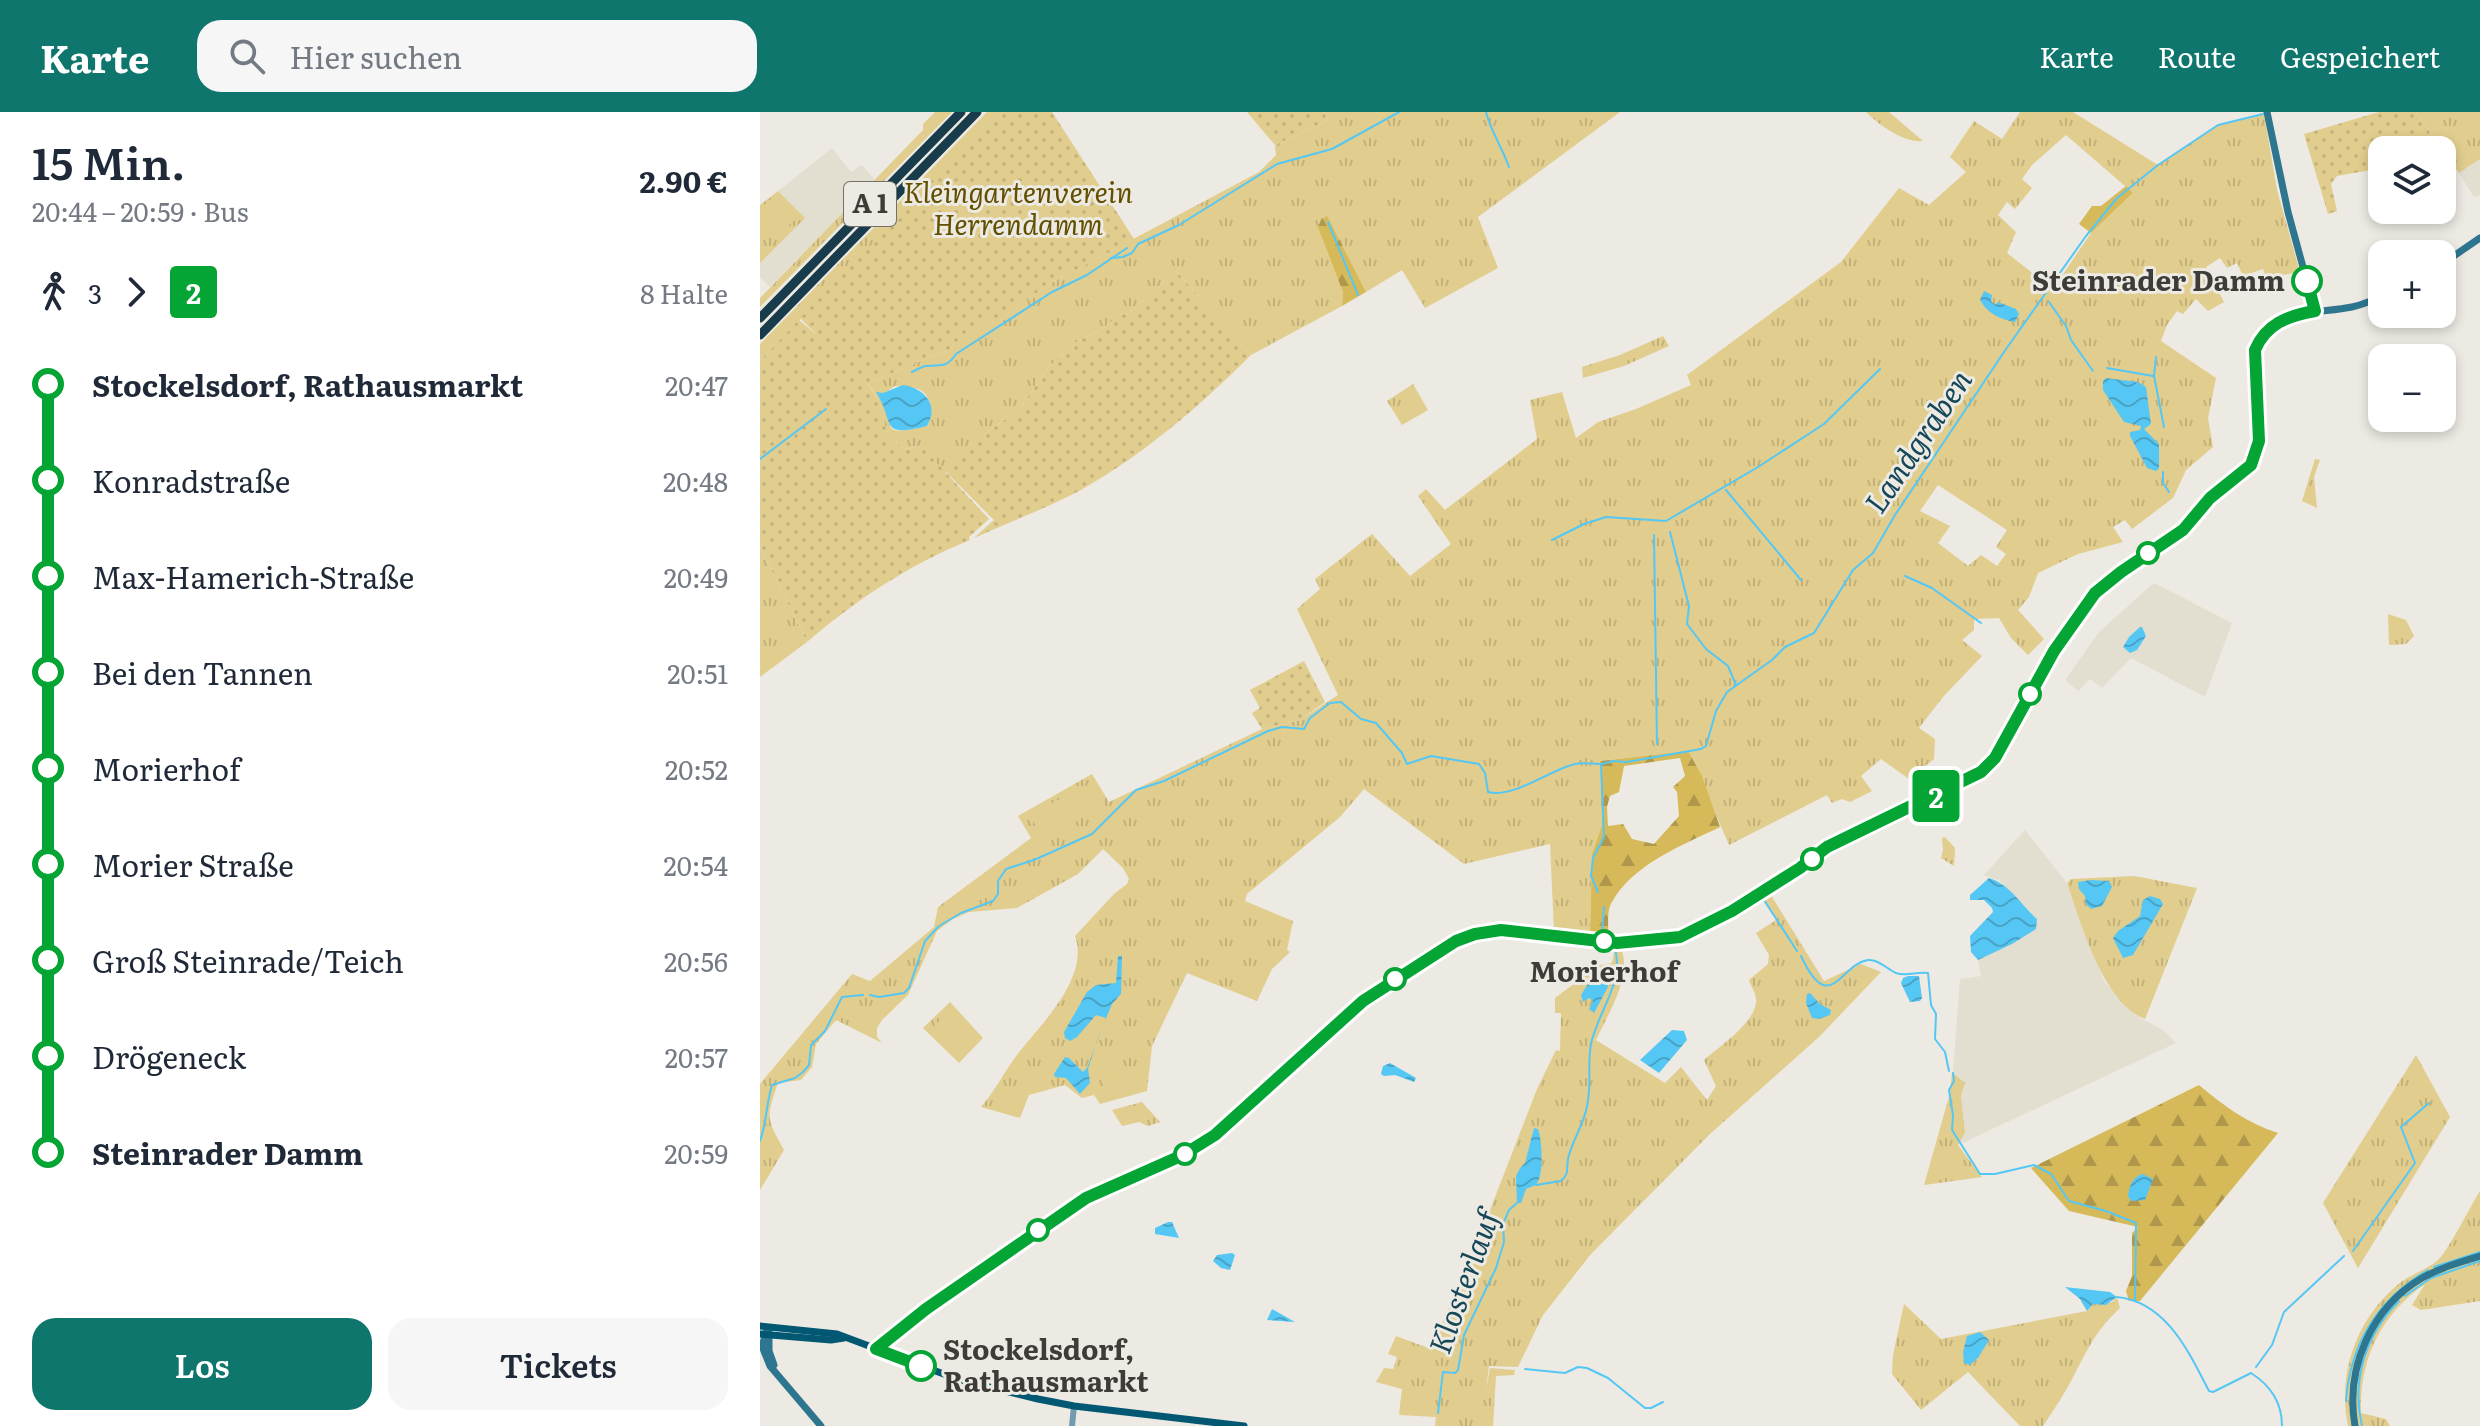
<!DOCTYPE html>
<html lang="de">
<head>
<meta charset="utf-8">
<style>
  body { margin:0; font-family:Literata,serif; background:#f6f6f7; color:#1f2937; height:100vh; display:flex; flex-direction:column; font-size:30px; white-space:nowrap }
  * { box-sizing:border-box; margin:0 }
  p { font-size:26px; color:#747a83 }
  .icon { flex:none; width:44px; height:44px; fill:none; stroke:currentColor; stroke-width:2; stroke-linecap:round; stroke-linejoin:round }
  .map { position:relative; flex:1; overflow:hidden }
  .drawer { display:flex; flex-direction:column; background:#fff; width:760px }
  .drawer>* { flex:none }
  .badge { padding:0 16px; border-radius:6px; font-size:28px; line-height:52px }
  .controls { position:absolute; left:1608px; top:24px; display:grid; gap:16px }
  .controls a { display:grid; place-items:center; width:88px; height:88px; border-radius:16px; background:#fff; box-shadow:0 4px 12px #0003; font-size:40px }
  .map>.badge { position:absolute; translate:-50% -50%; box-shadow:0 0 0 4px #fff }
  .legs { display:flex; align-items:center; gap:12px; height:88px; padding:0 32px; font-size:26px }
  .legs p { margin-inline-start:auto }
  .headline { display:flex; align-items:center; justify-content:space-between; height:136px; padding:0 32px }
  h1 { font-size:44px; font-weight:600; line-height:60px }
  .primary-button { display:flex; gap:16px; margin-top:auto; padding:16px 32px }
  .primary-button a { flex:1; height:92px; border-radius:24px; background:#0f766e; color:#fff; font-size:32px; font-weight:600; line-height:92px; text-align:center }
  .primary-button a+a { background:#f6f6f7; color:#1f2937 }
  ul { padding:0 32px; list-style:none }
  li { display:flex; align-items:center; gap:28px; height:96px; font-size:30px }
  li i { display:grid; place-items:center; width:12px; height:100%; margin:0 10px; background:currentColor }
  li i::after { content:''; width:20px; height:20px; margin:-10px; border:6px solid; border-radius:50%; background:#fff }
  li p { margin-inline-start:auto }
  li:first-child i { background:linear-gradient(#0000 50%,currentColor 0) }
  li:last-child i { background:linear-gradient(currentColor 50%,#0000 0) }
  header { display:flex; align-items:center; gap:48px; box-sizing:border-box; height:112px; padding:0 40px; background:#0f766e; color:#fff }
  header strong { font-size:38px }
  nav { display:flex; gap:44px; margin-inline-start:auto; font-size:28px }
  .search { width:560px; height:72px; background:#f6f6f7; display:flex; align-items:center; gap:20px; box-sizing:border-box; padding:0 28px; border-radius:24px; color:#747a83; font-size:30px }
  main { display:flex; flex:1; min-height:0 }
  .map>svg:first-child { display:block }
  .built { fill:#e3dfd0 }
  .grass { fill:url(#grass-tufts); fill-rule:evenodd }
  .forest { fill:url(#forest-firs); fill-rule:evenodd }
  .garden { fill:url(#garden-dots) }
  .pitch { fill:#e1cd8d }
  .water { fill:url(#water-waves) }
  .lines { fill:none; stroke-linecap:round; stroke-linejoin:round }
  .stream { stroke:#55c7f4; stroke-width:2 }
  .tertiary { stroke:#719bae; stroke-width:6 }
  .secondary { stroke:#2e7590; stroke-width:7 }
  .primary { stroke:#025772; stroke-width:7 }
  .motorway { stroke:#183c4b; stroke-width:9 }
  .line-1-casing { stroke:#fff; stroke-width:18 }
  .line-1 { stroke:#04a535; stroke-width:12 }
  .stop-1-dot { fill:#fff; stroke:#04a535; stroke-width:4 }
  .labels { text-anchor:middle; stroke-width:6; stroke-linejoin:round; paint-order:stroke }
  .shield { fill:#eceae2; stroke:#72706c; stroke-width:2 }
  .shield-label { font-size:26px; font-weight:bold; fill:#3d3c39 }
  .park-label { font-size:28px; font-style:italic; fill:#624f00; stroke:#eceae2 }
  .stop-label { font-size:28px; font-weight:bold; fill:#3d3c39; stroke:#eceae2; text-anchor:end }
  .water-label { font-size:30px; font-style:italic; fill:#164759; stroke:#eceae2 }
</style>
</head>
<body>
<header>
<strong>Karte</strong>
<div class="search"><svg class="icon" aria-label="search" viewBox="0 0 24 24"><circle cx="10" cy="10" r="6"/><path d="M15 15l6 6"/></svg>Hier suchen</div>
<nav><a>Karte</a><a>Route</a><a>Gespeichert</a></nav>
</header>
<main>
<section class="drawer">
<div class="headline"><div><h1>15 Min.</h1><p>20:44 – 20:59 · Bus</p></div><b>2.90 €</b></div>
<div class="legs"><svg class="icon" aria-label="walk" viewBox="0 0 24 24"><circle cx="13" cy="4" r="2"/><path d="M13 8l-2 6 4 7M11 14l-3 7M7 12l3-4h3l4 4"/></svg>3<svg class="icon" aria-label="forward" viewBox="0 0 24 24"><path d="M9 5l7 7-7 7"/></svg><b class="badge" style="background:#04a535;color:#fff">2</b><p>8 Halte</p></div>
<ul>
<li><i style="color:#04a535"></i><b>Stockelsdorf, Rathausmarkt</b><p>20:47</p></li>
<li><i style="color:#04a535"></i><span>Konradstraße</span><p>20:48</p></li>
<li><i style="color:#04a535"></i><span>Max-Hamerich-Straße</span><p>20:49</p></li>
<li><i style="color:#04a535"></i><span>Bei den Tannen</span><p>20:51</p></li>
<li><i style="color:#04a535"></i><span>Morierhof</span><p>20:52</p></li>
<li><i style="color:#04a535"></i><span>Morier Straße</span><p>20:54</p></li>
<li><i style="color:#04a535"></i><span>Groß Steinrade/Teich</span><p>20:56</p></li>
<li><i style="color:#04a535"></i><span>Drögeneck</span><p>20:57</p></li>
<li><i style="color:#04a535"></i><b>Steinrader Damm</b><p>20:59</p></li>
</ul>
<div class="primary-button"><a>Los</a><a>Tickets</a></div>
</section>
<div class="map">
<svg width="1720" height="1314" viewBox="0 0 1720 1314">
  <defs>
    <pattern id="grass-tufts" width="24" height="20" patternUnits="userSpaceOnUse" patternTransform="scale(2)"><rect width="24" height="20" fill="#e1cd8d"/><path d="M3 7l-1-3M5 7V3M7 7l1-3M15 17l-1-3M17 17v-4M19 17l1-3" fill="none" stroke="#c2b17a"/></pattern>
    <pattern id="forest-firs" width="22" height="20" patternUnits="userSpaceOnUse" patternTransform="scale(2)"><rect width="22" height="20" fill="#d6ba59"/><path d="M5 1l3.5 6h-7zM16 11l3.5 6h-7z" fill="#af984b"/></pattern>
    <pattern id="garden-dots" width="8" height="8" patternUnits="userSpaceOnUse" patternTransform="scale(2)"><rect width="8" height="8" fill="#e1cd8d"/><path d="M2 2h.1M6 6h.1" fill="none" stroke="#c2b17a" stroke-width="1.8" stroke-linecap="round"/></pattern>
    <pattern id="water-waves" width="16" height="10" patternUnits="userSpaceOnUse" patternTransform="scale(2)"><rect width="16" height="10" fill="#55c7f4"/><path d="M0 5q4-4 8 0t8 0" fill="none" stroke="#48a3c7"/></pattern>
  </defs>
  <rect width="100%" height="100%" fill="#eceae2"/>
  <g class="built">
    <path d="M72,36L91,60L102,53L115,68L10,175L0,165V151L44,106L18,79Z"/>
    <path d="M1720,47V83L1714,85L1699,61Z"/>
    <path d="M1394,471L1472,511L1445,585L1371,546L1342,576L1330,567L1318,579L1305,568L1339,520Z"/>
    <path d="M1265,718L1307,771L1344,869L1375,903L1403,918L1416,931L1198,1033L1205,1021L1201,984L1205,972L1193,960L1200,867L1221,864L1218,848L1252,832L1277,807L1240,769L1224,763Z"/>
  </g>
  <g class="grass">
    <path d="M175,0H192L0,195V186L163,18V12Z"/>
    <path d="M227,0H242L0,249V232Z"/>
    <path d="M564,0H860L718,105L738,156L665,196L642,158L606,180L566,105L574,153L583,180L582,194L491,243L416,159L367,203L362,201L341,218L319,228L287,257L259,298L221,324L184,361L161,334L145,337C123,321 127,318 121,294C118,286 112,278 108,271L188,238L211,217L250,199L287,173L499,60L516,43L515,33L568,8ZM135,274C141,275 149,274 155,276C172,280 175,302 167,314C114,326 139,314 119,285Z"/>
    <path d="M1106,0H1129L1163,29C1144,31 1120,14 1106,0Z"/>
    <path d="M1260,0H1313L1398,53L1458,13L1504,2L1517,78L1540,160L1506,166L1503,157L1483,164L1477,151L1467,156L1460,146L1446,155L1464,190L1448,199L1436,187L1423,202L1417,199L1407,213L1401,229L1456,266L1448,306L1453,335L1426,358L1413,386L1372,417L1365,408L1353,415L1363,430L1318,442L1278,461L1269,485L1258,498L1284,527L1268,543L1251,526L1239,506L1214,507V518L1202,528L1222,544L1183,585L1159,616L1175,627L1174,647L1149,667L1121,647L1101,664L1112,679L1090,690L1082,687L1072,691L1067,683L969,733L928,639L840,649L842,713L832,742L830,824L794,819L790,732L704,752L604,677L580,705L487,782L485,789L533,809L527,838L530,840L512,857L497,889L427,861L392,934L387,979L340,992L334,983L322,986L305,973L269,983L260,1006L221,995C235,979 244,960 257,943C280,913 330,866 315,824L354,782L367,772L369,767L363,756L343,737L318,762L257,796L209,800L193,807L177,819L148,883L122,908L117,916V925L122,931L76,908L56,932L52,955L41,968L18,971C6,1006 6,1006 24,1038L0,1078V972L92,862L110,869L174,815L178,795L271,726L258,704L332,662L349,690L502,617L540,608L578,583L537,497L560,477L555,467L612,422L650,464L691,432L658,384L666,377L685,398L777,327L770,288L802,280L816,326L838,310L876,297L931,273L927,263L1081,150L1139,76L1169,93L1206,60L1190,45L1214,9L1242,27ZM1306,23L1373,81L1331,121L1293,177L1247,141L1256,120L1238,103L1247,90L1255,97L1272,76L1262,67L1272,53ZM1178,373L1247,418L1236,435L1246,442L1237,454L1221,443L1208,454L1178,431L1190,414L1160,399Z"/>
    <path d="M1656,0H1720V47L1699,61Z"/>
    <path d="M18,79L45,106L0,151V93Z"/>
    <path d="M903,224L909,234L864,254L823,266L822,255L860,243Z"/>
    <path d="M653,272L668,298L642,313L627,289Z"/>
    <path d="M1555,347L1560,348L1554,365L1557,396L1542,389Z"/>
    <path d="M0,435L47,530L0,565Z"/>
    <path d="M1628,502L1646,508L1654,524L1646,532L1629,533Z"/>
    <path d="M1185,725L1195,736L1194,754L1181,746L1183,738L1182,726Z"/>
    <path d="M1374,764L1437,776L1385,907C1343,891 1321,811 1307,771L1311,767Z"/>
    <path d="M1009,780L1064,869L1101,852L1121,860L1059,925L950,1022L831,1142L783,1203L758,1255L729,1254L726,1278L730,1256L755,1258L754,1263L736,1264L733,1314H675L676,1305L639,1303L642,1277L616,1270L624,1256L633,1257L637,1245L628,1242L636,1224L671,1237L716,1134L777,977L796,938L800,939L801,901H795V886L819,868L820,857L852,851L855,834H860C874,862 848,902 836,928L905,971L921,955L947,988L956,974L944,948C960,934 999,908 996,886C995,880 991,874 989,868L1008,852L1009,843L996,821L1016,808L1002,785Z"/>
    <path d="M190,890L223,926L199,951L163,916Z"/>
    <path d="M1656,943L1690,1005L1598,1156L1563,1091Z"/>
    <path d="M1192,960L1205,971L1201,984L1205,1021L1198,1033L1222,1065L1164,1073L1190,981Z"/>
    <path d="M382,990L400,1010L388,1014L379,1010L362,1014L352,998Z"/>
    <path d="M1720,1079V1189L1661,1198L1652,1193L1665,1172C1621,1202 1599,1248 1601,1301L1626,1307L1630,1314H1588C1577,1260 1597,1205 1641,1170C1652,1162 1668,1157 1678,1148C1688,1139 1711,1093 1720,1079Z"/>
    <path d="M1357,1185L1360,1196C1334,1220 1326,1241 1310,1271C1302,1286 1292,1300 1283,1314H1260L1208,1260L1161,1298L1132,1262L1133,1243L1144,1192L1181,1227L1327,1199L1333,1192C1342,1192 1351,1194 1357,1185Z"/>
  </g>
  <g class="forest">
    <path d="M1366,74L1373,81L1331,121L1319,112L1332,94H1341Z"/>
    <path d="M567,104L606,180L582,194L583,180L558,115L561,108Z"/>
    <path d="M928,639L942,664L960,715C923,733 873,752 852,790C846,799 849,816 848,827L830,824L832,742L842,713L840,649ZM920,646L925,664L913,675L917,680L919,704L894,732L872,727L863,712L848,714L847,695L850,684L859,680L864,654Z"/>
    <path d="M1439,973C1464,994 1487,1011 1518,1021L1380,1189H1369L1366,1179L1372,1164V1121L1378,1115L1309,1099L1271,1056Z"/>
  </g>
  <g class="garden">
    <path d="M242,0H292L374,127L287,173L250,200L211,217L188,238L108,271C111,278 118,286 121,294C127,318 123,321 145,337L161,334L229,407L209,425L210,428C150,452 96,488 47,530L0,435V249L39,208L57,223L40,206Z"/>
    <path d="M487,0H564L568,8L515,33Z"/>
    <path d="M1619,0H1656L1686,43L1682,44V38H1622V56L1577,64L1571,72L1577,99L1568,102L1544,22Z"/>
    <path d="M416,159L491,243C440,294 384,342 321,378C287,396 249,410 214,426L234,408L185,359L221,324L259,298L287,257L319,228L341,218L362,201L367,203Z"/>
    <path d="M544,549L565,590L540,608L502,617L492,601L500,596L490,578Z"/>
  </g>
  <g class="pitch">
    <path d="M14,84L36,107L24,118L2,95Z"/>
    <path d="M333,670L345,692L285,728L269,703Z"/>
    <path d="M190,899L217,926L199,946L171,917Z"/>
    <path d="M372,954L380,974L349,987L340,966Z"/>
  </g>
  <g class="water">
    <path d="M1224,179L1232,183L1231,189L1235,193L1238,190L1256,197L1259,202L1255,210C1241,208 1227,201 1220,188Z"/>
    <path d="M1346,266L1378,270L1386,275L1391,312L1384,317L1399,332V356L1396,359L1387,356L1370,324V320L1380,318L1381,314L1364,310L1343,278V269Z"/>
    <path d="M143,273C164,276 180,293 167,314C118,326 136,312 116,280L123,281Z"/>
    <path d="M1380,515H1382L1386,524L1377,538L1370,541L1363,535L1369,525Z"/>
    <path d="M1229,766C1250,772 1261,793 1277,807L1276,817L1252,832L1218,848L1211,840L1210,824L1233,800L1232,796L1224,788H1210V783Z"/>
    <path d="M1331,768L1349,769L1352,775L1342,794L1331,797L1326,792L1325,784L1319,777L1318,770Z"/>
    <path d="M1390,784L1400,787L1403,792L1373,843L1363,846L1353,826L1358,819L1380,804L1383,788Z"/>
    <path d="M358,844H362L361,882L352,892L338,926L328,957L330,971L320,982L306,966L295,965L294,962L305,945L309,946L323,960L327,956L346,906L336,903L317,925L310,929L305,926L304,920L327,880L336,873L356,871Z"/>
    <path d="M1148,864H1159L1162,886L1160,889L1150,890L1141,871L1143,866Z"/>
    <path d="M846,866L849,867L848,875L834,901L829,897L833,889L829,886L823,890L821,883L828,872Z"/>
    <path d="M1050,881L1060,892L1071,898L1070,903L1059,907L1052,906L1046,891L1047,882Z"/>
    <path d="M912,918L924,919L927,928L899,961L880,948Z"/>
    <path d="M630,951L656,966L654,970L635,963L624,964L621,962L623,954Z"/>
    <path d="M774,1016L778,1017C782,1027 784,1062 777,1071C775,1074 770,1075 766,1077L761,1091H757L756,1064L760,1056L765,1051Z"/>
    <path d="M1383,1062L1393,1067L1385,1088L1371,1089L1368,1084C1369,1074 1373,1064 1383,1062Z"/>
    <path d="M408,1110H412L419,1126L395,1122V1116Z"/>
    <path d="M472,1141L475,1143L470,1158L461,1156L453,1149L457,1143Z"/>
    <path d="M1305,1175L1350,1180L1357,1185L1346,1193L1333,1192L1327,1199L1320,1187Z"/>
    <path d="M512,1197L535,1210L507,1208Z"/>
    <path d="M1220,1220L1229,1228L1218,1246L1210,1253L1204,1251L1203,1240L1207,1224Z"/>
  </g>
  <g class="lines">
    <g class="stream">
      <path d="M726,0C731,20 742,35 749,55"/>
      <path d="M568,110L598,183"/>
      <path d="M351,146L363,145L372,141L378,132L419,113L517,52L572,37L639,0"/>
      <path d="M1289,190L1306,214L1311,228L1333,259"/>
      <path d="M1396,245L1394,264L1404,315"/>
      <path d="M1347,256L1393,264"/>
      <path d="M152,260C156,258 161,255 166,254C180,252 186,257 196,242L292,180L327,163L367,136"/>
      <path d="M0,347L66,297"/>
      <path d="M1403,360V371L1409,380"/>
      <path d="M966,378L1041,468"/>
      <path d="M910,420L929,494L927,512L946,537L968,554L976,573"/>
      <path d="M894,423L897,632"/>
      <path d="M792,428L824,412L846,405L906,409L998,355L1064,312L1120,257"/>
      <path d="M1145,464L1172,476L1221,511"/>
      <path d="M842,652L853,649L867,650L941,637L946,634L956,599L967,580L1012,548L1025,535L1054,521L1093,458L1113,441L1135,403L1244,240L1326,124L1357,86L1398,53L1458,13L1503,2"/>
      <path d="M1002,785L1037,839"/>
      <path d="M844,795L842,820L845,824"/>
      <path d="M1041,844C1070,906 1080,852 1108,848C1118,847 1127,857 1136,861C1147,865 1157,859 1168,861L1171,893L1176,902L1175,927L1185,940L1189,959"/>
      <path d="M110,883L119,885L144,881L149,876L165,829L179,814L201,801L233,789L238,782V769L246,757L274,748L332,722L376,678L404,669L508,619L522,615L544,617L550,606L570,591L581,590L601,607L616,611L642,641L647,652L671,644L719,652L725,661L728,680C752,687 790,658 815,652C823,650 832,652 841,652L844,725L833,746L831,764L838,780"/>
      <path d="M1193,961L1194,969L1189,978L1193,1003L1192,1018L1220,1062H1235L1274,1053L1291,1062L1309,1089L1346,1099L1376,1111L1375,1189"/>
      <path d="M0,1029C7,1010 6,992 12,973L35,966L43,960L49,953L51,933L65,919L82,885L103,883"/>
      <path d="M776,1073L801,1069C810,1061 806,1057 808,1047C812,1028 824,1013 827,994C832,974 827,952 831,932C838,899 864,872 855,836"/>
      <path d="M1593,1139L1655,1051L1641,1015L1669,991"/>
      <path d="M1674,1155L1720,1140"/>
      <path d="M1645,1184L1671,1166L1720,1149"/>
      <path d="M1357,1185C1407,1190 1429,1241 1449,1279L1453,1280L1491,1261C1510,1273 1522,1291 1522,1314"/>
      <path d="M1496,1255L1512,1233L1524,1200L1584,1144"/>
      <path d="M765,1257L805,1261L818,1255L827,1256L848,1266L885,1296H891L903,1290"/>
      <path d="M1586,1289C1590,1232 1618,1187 1668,1158"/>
      <path d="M678,1301L683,1260L695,1261L698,1258L704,1223L736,1156L744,1130L743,1112L749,1098L757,1091"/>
      <path d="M1602,1314C1591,1268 1606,1222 1639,1189"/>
    </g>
    <path class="tertiary" d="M312,1314L314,1294"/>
    <g class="secondary">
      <path d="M1507,0L1528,100L1555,199"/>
      <path d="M1682,152L1720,126"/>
      <path d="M7,1218L2,1234L10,1254L61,1314"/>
      <path d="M9,1219V1239L14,1253"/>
      <path d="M116,1237L166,1197L326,1086L423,1043L455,1023L603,889L696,829L715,822L741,818L857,831L920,825L972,799L1040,756L1067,735L1177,684L1221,660L1235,646L1294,539L1337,479L1423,418L1450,386L1491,353L1499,329L1494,249C1500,195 1552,203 1592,195C1602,193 1612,188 1622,185"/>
      <path d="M1595,1314C1585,1256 1611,1196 1662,1166C1680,1156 1700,1150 1720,1144"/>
    </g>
    <g class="primary">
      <path d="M0,1214L77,1222L197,1267L278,1287L314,1294L484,1314"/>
      <path d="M0,1222L71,1228L84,1226"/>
    </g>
    <g class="motorway">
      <path d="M0,206L201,0"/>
      <path d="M0,223L217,0"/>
    </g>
  </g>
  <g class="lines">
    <defs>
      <path id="line-1" d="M161,1254L116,1237L166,1197L326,1086L423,1043L455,1023L603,889L696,829L715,822L741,818L857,831L920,825L972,799L1040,756L1067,735L1221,660L1235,646L1294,539L1335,481L1361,460L1423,418L1450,386L1491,353L1499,329L1495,238C1506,212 1527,204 1555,199L1547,169"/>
    </defs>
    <use href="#line-1" class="line-1-casing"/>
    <use href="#line-1" class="line-1"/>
  </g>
  <g class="stop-1-dot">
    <circle cx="1547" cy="169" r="14"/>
    <circle cx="1388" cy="441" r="10"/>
    <circle cx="1270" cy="582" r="10"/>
    <circle cx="1052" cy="747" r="10"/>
    <circle cx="844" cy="829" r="10"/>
    <circle cx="635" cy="867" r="10"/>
    <circle cx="425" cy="1042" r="10"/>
    <circle cx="278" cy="1118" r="10"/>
    <circle cx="161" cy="1254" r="14"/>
  </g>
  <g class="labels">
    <rect class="shield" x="84" y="70" width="52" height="44" rx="6"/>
    <g class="shield-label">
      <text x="110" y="101">A 1</text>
    </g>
    <g class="park-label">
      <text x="258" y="91">Kleingartenverein<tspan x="258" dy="32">Herrendamm</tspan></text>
    </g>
    <g class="stop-label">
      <text x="1525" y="179">Steinrader Damm</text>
      <text x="844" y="870" text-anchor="middle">Morierhof</text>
      <text x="183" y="1248" text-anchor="start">Stockelsdorf,<tspan x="183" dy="32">Rathausmarkt</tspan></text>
    </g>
    <g class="water-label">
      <text transform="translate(1159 330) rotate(-56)" y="10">Landgraben</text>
      <text transform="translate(705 1170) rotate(-70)" y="10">Klosterlauf</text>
    </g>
  </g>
</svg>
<div class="controls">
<a><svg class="icon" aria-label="layers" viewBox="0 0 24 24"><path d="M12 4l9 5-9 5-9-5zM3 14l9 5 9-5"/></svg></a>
<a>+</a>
<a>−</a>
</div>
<b class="badge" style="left:1176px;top:684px;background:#04a535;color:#fff">2</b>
</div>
</main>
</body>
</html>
